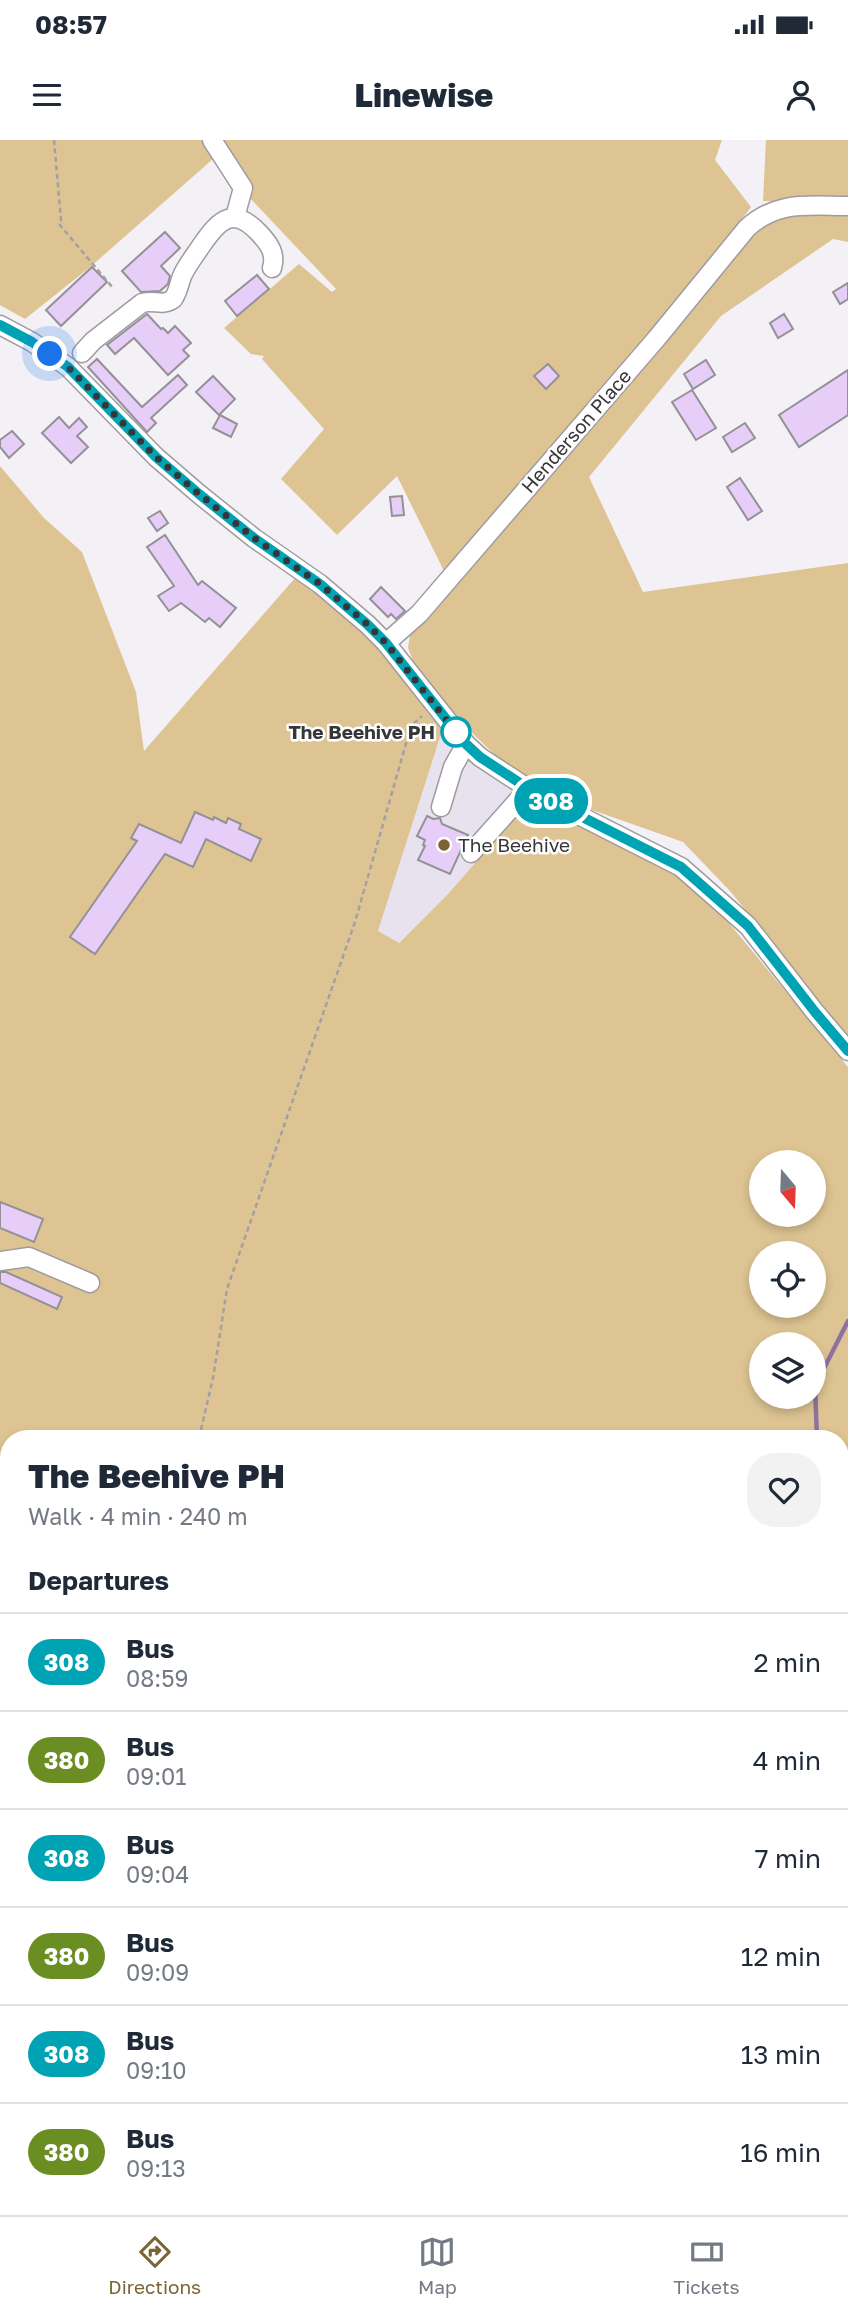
<!DOCTYPE html>
<html lang="en">
<head>
<meta charset="utf-8">
<style>
  body { margin:0; font-family:"Golos Text",sans-serif; background:#f2f2f3; color:#1f2937; height:100vh; display:flex; flex-direction:column; font-size:26px; white-space:nowrap }
  * { box-sizing:border-box; margin:0 }
  p { font-size:23px; color:#747a83 }
  .icon { flex:none; width:38px; height:38px; fill:none; stroke:currentColor; stroke-width:2; stroke-linecap:round; stroke-linejoin:round }
  .map { position:relative; flex:1; overflow:hidden }
  .side { position:absolute; left:0px; top:1290px; width:849px; height:786px; display:flex; flex-direction:column; background:#fff; border-radius:28px 28px 0 0; box-shadow:0 4px 10px #0003 }
  .side>* { flex:none }
  .badge { padding:0 14px; border-radius:23px; font-size:24px; line-height:46px }
  .needle { width:46px; rotate:161deg }
  .controls { position:absolute; left:749px; top:1010px; display:grid; gap:14px }
  .controls a { display:grid; place-items:center; width:77px; height:77px; border-radius:50%; background:#fff; box-shadow:0 4px 10px #0003; font-size:35px }
  .you { position:absolute; width:35px; height:35px; margin:-18px; border:5px solid #fff; border-radius:50%; background:#1a73e8; box-shadow:0 0 0 10px #1a73e833 }
  .map>.badge { position:absolute; translate:-50% -50%; box-shadow:0 0 0 4px #fff }
  h2 { padding:0 28px; font-size:26px; line-height:63px }
  .round { display:grid; place-items:center; flex:none; width:74px; height:74px; border-radius:28px; background:#f2f2f3 }
  .head { display:flex; align-items:center; justify-content:space-between; height:119px; padding:0 28px }
  h1 { font-size:33px; font-weight:800; line-height:52px }
  ul { padding:0; list-style:none }
  li { display:flex; align-items:center; gap:21px; height:98px; padding:0 28px; border-top:2px solid #e0e1e3 }
  li div { flex:1 }
  li b { display:block; font-size:26px }
  li em { font-style:normal }
  li .badge { min-width:77px; font-weight:700; text-align:center }
  .status { display:flex; justify-content:space-between; align-items:center; height:49px; padding:0 35px; background:#fff; direction:ltr }
  .status svg { height:19px; fill:currentColor }
  header { display:flex; justify-content:space-between; align-items:center; height:91px; padding:0 28px; background:#fff; font-size:32px; font-weight:800 }
  .menu { display:flex; justify-content:space-around; align-items:center; height:98px; border-top:2px solid #e0e1e3; background:#fff; font-size:19px; color:#747a83 }
  .menu a { display:grid; justify-items:center; gap:4px }
  .menu .selected { color:#7a6434 }
  .map>svg:first-child { display:block }
  .built { fill:#e8e1ee }
  .green { fill:#ddc492; fill-rule:evenodd }
  .lines { fill:none; stroke-linecap:round; stroke-linejoin:round }
  .stream { stroke:#8e72a2; stroke-width:4.5 }
  .building { fill:#e6cef9; stroke:#949196; stroke-width:2 }
  .minor-casing { stroke:#9e9ba1; stroke-width:21 }
  .path { stroke:#a2a0a5; stroke-width:2.5; stroke-dasharray:5 3.5; stroke-linecap:butt }
  .minor { stroke:#fff; stroke-width:18 }
  .line-casing { stroke:#fff; stroke-width:16 }
  .line { stroke:#00a3b4; stroke-width:10 }
  .walk { stroke:#363538; stroke-width:7; stroke-dasharray:0 12.6 }
  .stop-dot { fill:#fff; stroke:#00a3b4; stroke-width:3.5 }
  .poi-dot { fill:#7a6434; stroke:#fefefe; stroke-width:2.5 }
  .labels { text-anchor:middle; stroke-width:5; stroke-linejoin:round; paint-order:stroke }
  .street-label { font-size:19px; fill:#363538; stroke:#fefefe }
  .stop-label { font-size:19px; font-weight:bold; fill:#363538; stroke:#fefefe; text-anchor:end }
  .poi-label { font-size:19px; fill:#363538; stroke:#fefefe; text-anchor:start }
</style>
</head>
<body>
<div class="status"><b>08:57</b><svg viewBox="0 0 49 12"><path d="M0 12V9h3v3zM5 12V6h3v6zM10 12V3h3v9zM15 12V0h3v12zM26 1h20v11H26zM47 4h2v5h-2z"/></svg></div>
<header><svg class="icon" aria-label="menu" viewBox="0 0 24 24"><path d="M4 6h16M4 12h16M4 18h16"/></svg>Linewise<svg class="icon" aria-label="person" viewBox="0 0 24 24"><circle cx="12" cy="8" r="4"/><path d="M4 21q1-7 8-7t8 7"/></svg></header>
<div class="map">
<svg width="848" height="2075" viewBox="0 0 848 2075">
  <rect width="100%" height="100%" fill="#f3f0f6"/>
  <path class="built" d="M442,591L479,627L528,663L448,754L398,803L378,791Z"/>
  <g class="green">
    <path d="M0,0H722L715,20L751,67L652,198L532,328L445,433L397,336L337,395L281,339L324,289L262,219L264,216L251,214L224,188L299,124L332,152L336,149L213,19L89,128L25,179L0,165Z"/>
    <path d="M766,0H848V62L763,61Z"/>
    <path d="M801,70H848V102L833,99L721,176L589,337L643,452L848,423V896L730,751L683,702L547,654L495,615L467,588L418,534L408,508L410,495L481,417L755,89Z"/>
    <path d="M0,326L44,378L82,412L136,552L144,611L295,438L344,474L375,503L442,591L378,791L399,803L448,754L528,663L613,701L679,737L729,783L848,927V2075H392L395,2067H840V1298H9V1951L0,1950ZM761,1022H814V1074H761ZM761,1113H814V1166H761ZM761,1204H814V1256H761Z"/>
  </g>
  <g class="lines">
    <g class="stream">
      <path d="M817,1298L815,1246L848,1181"/>
      <path d="M815,2075V2067"/>
    </g>
  </g>
  <g class="building">
    <path d="M165,92L180,108L161,126L170,136L168,144L160,151L141,152L122,131Z"/>
    <path d="M92,127L107,142L61,186L46,170Z"/>
    <path d="M257,135L269,149L237,176L225,161Z"/>
    <path d="M848,143V159L840,164L833,152Z"/>
    <path d="M147,174L161,189L163,188L168,193L175,186L191,203L183,210L189,216L168,235L134,198L115,214L107,205Z"/>
    <path d="M784,174L793,189L778,198L770,183Z"/>
    <path d="M97,219L142,267L178,235L187,245L151,278L156,283L147,292L88,227Z"/>
    <path d="M706,220L715,235L693,249L684,234Z"/>
    <path d="M548,224L559,236L546,249L534,236Z"/>
    <path d="M848,230V275L799,307L779,275Z"/>
    <path d="M213,236L235,259L219,275L196,252Z"/>
    <path d="M692,250L716,288L696,300L672,262Z"/>
    <path d="M220,275L237,284L231,297L213,288Z"/>
    <path d="M59,277L69,288L79,278L87,287L77,296L88,307L71,323L42,293Z"/>
    <path d="M745,283L755,298L732,312L723,297Z"/>
    <path d="M12,291L24,304L9,318L0,307V300Z"/>
    <path d="M740,338L762,371L748,380L727,347Z"/>
    <path d="M402,356L404,375L392,376L390,357Z"/>
    <path d="M160,371L168,383L157,391L148,378Z"/>
    <path d="M165,395L198,445L202,441L236,468L220,487L209,478L205,482L181,463L169,471L158,456L174,446L147,407Z"/>
    <path d="M381,447L405,471L396,479L391,474L388,477L370,459Z"/>
    <path d="M195,672L213,680L214,677L226,683L228,678L241,684L239,689L261,699L251,721L206,699L193,727L165,714L95,814L70,797L137,701L131,698L139,684L181,703Z"/>
    <path d="M427,676L433,679L440,678L442,684L468,695L450,734L418,720L425,706L423,705L425,700L417,696Z"/>
    <path d="M0,1062L43,1079L34,1102L0,1088Z"/>
    <path d="M0,1132H6L62,1157L57,1169L0,1143Z"/>
  </g>
  <g class="lines">
    <defs>
      <g id="minor">
        <path d="M212,0L243,48L235,77"/>
        <path d="M0,185L32,202L68,227L156,317L199,354L254,398L320,444L367,484L386,503L466,604L480,617L535,653L681,727L748,786L815,872L848,911"/>
        <path d="M82,213L93,201L142,163C153,159 162,167 173,159C179,151 179,142 183,134C188,124 195,115 201,106C220,78 234,66 260,94C270,105 276,114 272,128"/>
        <path d="M386,503L419,474L657,198L747,88C778,60 808,66 848,66"/>
        <path d="M441,667L453,627L466,604"/>
        <path d="M471,713L528,649"/>
        <path d="M0,1121L29,1117L90,1143"/>
        <path d="M0,1998L9,1999"/>
        <path d="M207,2067L209,2075"/>
        <path d="M245,2075L248,2067"/>
      </g>
    </defs>
    <use href="#minor" class="minor-casing"/>
    <g class="path">
      <path d="M54,0L61,80L59,84L113,148"/>
      <path d="M199,1298L213,1238L227,1149L355,782L411,586L422,576"/>
      <path d="M0,1507L9,1509"/>
      <path d="M840,1958H848"/>
    </g>
    <use href="#minor" class="minor"/>
  </g>
  <g class="lines">
    <defs>
      <path id="line" d="M0,185L32,202L68,227L156,317L199,354L254,398L320,444L367,484L386,503L466,604L480,617L535,653L681,727L748,786L815,872L848,911"/>
    </defs>
    <use href="#line" class="line-casing"/>
    <use href="#line" class="line"/>
    <path class="walk" d="M50,214L68,227L156,317L199,354L254,398L320,444L367,484L386,503L456,592"/>
  </g>
  <circle class="stop-dot" cx="456" cy="592" r="14"/>
  <circle class="poi-dot" cx="444" cy="705" r="7"/>
  <g class="labels">
    <g class="street-label">
      <text transform="translate(576 291) rotate(-49)" y="7">Henderson Place</text>
    </g>
    <g class="stop-label">
      <text x="435" y="599">The Beehive PH</text>
    </g>
    <g class="poi-label">
      <text x="458" y="712">The Beehive</text>
    </g>
  </g>
</svg>
<div class="controls">
<a><svg class="needle" viewBox="-14 -14 28 28"><path d="M0-13l5 13h-10z" fill="#e53935"/><path d="M0 13l5-13h-10z" fill="#747a83"/></svg></a>
<a><svg class="icon" aria-label="locate" viewBox="0 0 24 24"><circle cx="12" cy="12" r="6"/><path d="M12 2v4M12 18v4M2 12h4M18 12h4"/></svg></a>
<a><svg class="icon" aria-label="layers" viewBox="0 0 24 24"><path d="M12 4l9 5-9 5-9-5zM3 14l9 5 9-5"/></svg></a>
</div>
<div class="you" style="left:50px;top:214px"></div>
<b class="badge" style="left:551px;top:661px;background:#00a3b4;color:#fff">308</b>
<section class="side">
<div class="head"><div><h1>The Beehive PH</h1><p>Walk · 4 min · 240 m</p></div><a class="round"><svg class="icon" aria-label="heart" viewBox="0 0 24 24"><path d="M12 20l-8-8c-3-5 5-10 8-4 3-6 11-1 8 4z"/></svg></a></div>
<h2>Departures</h2>
<ul>
<li><span class="badge" style="background:#00a3b4;color:#fff">308</span><div><b>Bus</b><p>08:59</p></div><em>2 min</em></li>
<li><span class="badge" style="background:#6b8e23;color:#fff">380</span><div><b>Bus</b><p>09:01</p></div><em>4 min</em></li>
<li><span class="badge" style="background:#00a3b4;color:#fff">308</span><div><b>Bus</b><p>09:04</p></div><em>7 min</em></li>
<li><span class="badge" style="background:#6b8e23;color:#fff">380</span><div><b>Bus</b><p>09:09</p></div><em>12 min</em></li>
<li><span class="badge" style="background:#00a3b4;color:#fff">308</span><div><b>Bus</b><p>09:10</p></div><em>13 min</em></li>
<li><span class="badge" style="background:#6b8e23;color:#fff">380</span><div><b>Bus</b><p>09:13</p></div><em>16 min</em></li>
</ul>
</section>
</div>
<nav class="menu">
<a class="selected"><svg class="icon" aria-label="directions" viewBox="0 0 24 24"><path d="M12 3l9 9-9 9-9-9zM9 14v-3h6M13 9l2 2-2 2"/></svg>Directions</a>
<a><svg class="icon" aria-label="map" viewBox="0 0 24 24"><path d="M3 6l6-2 6 2 6-2v14l-6 2-6-2-6 2zM9 4v14M15 6v14"/></svg>Map</a>
<a><svg class="icon" aria-label="tickets" viewBox="0 0 24 24"><path d="M3 7h18v10H3zM15 7v10"/></svg>Tickets</a>
</nav>
</body>
</html>
